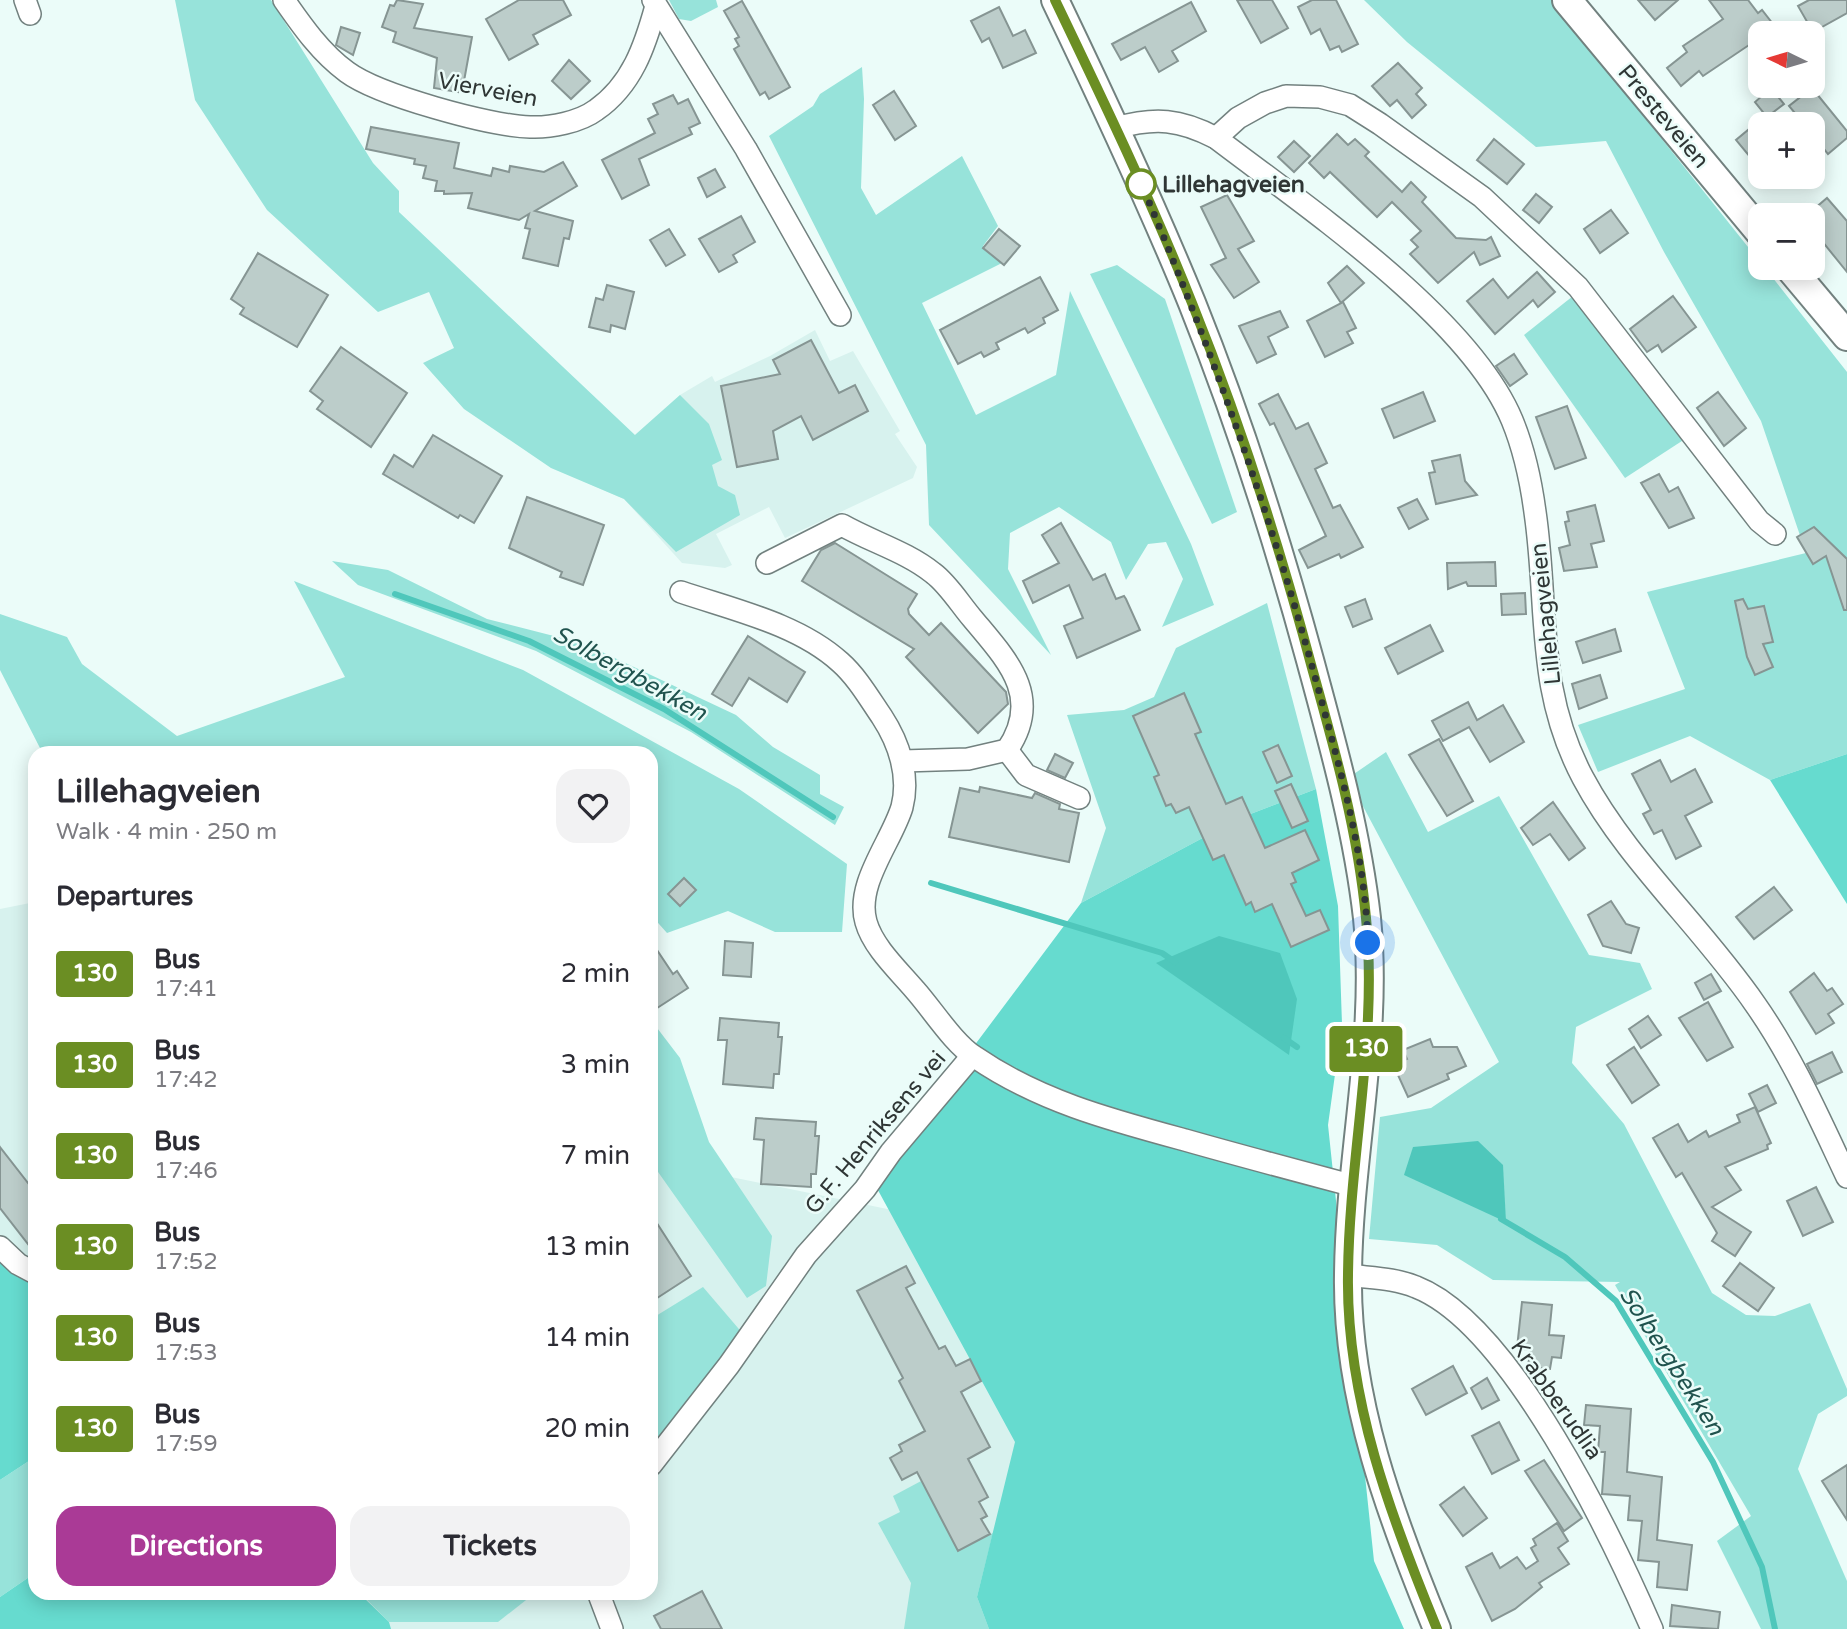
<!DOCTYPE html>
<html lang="en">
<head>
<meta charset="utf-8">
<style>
  body { margin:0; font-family:"Varela Round",sans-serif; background:#f2f2f3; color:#2b2b33; height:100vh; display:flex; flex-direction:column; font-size:26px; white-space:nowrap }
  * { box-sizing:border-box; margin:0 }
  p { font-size:23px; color:#7c7c81 }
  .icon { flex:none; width:38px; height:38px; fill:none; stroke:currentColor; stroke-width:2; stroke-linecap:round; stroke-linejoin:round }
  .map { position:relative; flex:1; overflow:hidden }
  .side { position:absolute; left:28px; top:746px; width:630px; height:854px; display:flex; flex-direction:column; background:#fff; border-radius:21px; box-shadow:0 4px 18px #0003 }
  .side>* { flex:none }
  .badge { padding:0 14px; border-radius:5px; font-size:24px; line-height:46px }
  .needle { width:46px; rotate:275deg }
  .tools { position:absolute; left:1748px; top:21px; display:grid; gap:14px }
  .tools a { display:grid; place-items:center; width:77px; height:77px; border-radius:14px; background:#fff; box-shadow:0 4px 18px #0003; font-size:35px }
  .you { position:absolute; width:35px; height:35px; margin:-18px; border:5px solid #fff; border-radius:50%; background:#1a73e8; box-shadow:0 0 0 10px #1a73e833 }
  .map>.badge { position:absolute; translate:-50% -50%; box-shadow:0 0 0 4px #fff }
  h2 { padding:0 28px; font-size:26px; line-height:63px }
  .round { display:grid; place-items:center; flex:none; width:74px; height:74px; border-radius:21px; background:#f2f2f3 }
  .overview { display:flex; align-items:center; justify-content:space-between; height:119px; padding:0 28px }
  h1 { font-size:33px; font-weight:700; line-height:52px }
  .cta { display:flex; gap:14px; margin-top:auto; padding:14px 28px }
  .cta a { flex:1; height:80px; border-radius:21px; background:#aa3a96; color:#fff; font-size:28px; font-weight:700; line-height:80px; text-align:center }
  .cta a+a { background:#f2f2f3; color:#2b2b33 }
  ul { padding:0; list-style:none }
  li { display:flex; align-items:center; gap:21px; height:91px; padding:0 28px }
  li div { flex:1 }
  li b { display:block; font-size:26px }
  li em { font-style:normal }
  li .badge { min-width:77px; font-weight:700; text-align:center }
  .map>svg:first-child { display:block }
  .built { fill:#d7f2ee }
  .green { fill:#97e3da }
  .forest { fill:#66dbcf }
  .water { fill:#4fc7bb }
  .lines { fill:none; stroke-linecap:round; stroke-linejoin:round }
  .stream { stroke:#4fc7bb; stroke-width:6 }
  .building { fill:#bccdca; stroke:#869593; stroke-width:2 }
  .minor-casing { stroke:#72817f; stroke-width:24 }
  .tertiary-casing { stroke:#72817f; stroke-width:30 }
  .secondary-casing { stroke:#72817f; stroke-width:32 }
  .minor { stroke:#fff; stroke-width:21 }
  .tertiary { stroke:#fff; stroke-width:26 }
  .secondary { stroke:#fff; stroke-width:28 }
  .line-casing { stroke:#fff; stroke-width:16 }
  .line { stroke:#6b8e23; stroke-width:10 }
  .walk { stroke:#2f3635; stroke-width:7; stroke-dasharray:0 12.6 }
  .stop-dot { fill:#fff; stroke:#6b8e23; stroke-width:3.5 }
  .labels { text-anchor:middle; stroke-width:5; stroke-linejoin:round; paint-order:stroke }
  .street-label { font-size:23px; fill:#2f3635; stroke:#ebfcf9 }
  .stop-label { font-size:23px; font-weight:bold; fill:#2f3635; stroke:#ebfcf9; text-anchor:start }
  .water-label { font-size:24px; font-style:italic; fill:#20534e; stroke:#ebfcf9 }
</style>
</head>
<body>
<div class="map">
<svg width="1847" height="1629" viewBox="0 0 1847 1629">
  <rect width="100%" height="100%" fill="#ebfcf9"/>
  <g class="built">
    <path d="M815,330L830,361L853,351L900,431L895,434L917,467L913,478L785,538L769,507L716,534L732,565L725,568L682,563L624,499L583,481L680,395L712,376L715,382L770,356Z"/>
    <path d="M35,902V1357L0,1323V909Z"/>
    <path d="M651,1122L687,1168L970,1226L1106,1629H279L256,1593L651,1592Z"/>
  </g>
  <g class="green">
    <path d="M175,0H271L373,163L399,191V212L635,435L680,395L709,424L722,460L712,465L718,486L735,495L740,515L676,552L624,499L551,468L464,409L423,363L454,348L429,292L378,312L267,210L195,100Z"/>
    <path d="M669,0H716L718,7L691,21L679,19Z"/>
    <path d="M1364,0H1551L1760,262V268H1765L1847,372V754L1770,780L1690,736L1598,772L1578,725L1685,689L1647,592L1806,553L1761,421L1664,252L1606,141L1536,147L1407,42Z"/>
    <path d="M862,67L864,99L861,188L876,215L962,156L998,226L983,246L1004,262L922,303L976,415L1056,375L1070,291L1191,544L1214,605L1162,627L1183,579L1166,542L1148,544L1126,580L1111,542L1059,507L1010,533L1008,569L1051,655L929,525L926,445L769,136L813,106L820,94Z"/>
    <path d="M1117,265L1165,299L1237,512L1212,524L1090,274Z"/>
    <path d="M1573,296L1685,439L1625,478L1524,335Z"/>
    <path d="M332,561L388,570L487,619L585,644L736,715L773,747L820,775V794L844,807L835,825L691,732L536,651L358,585Z"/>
    <path d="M294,581L523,670L739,789L847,864L842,932H775L728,911L667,933L651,915V752H49L40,748L0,670V614L67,637L82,664L177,736L345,677Z"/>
    <path d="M1267,603L1316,789L1240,818L1081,903L1106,828L1067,715L1124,710L1154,697L1176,648Z"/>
    <path d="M1386,752L1428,832L1499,796L1589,955L1640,963L1652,989L1576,1027L1572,1063L1624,1124L1712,1293L1746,1315L1775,1316L1810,1303L1847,1389V1396L1818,1414L1798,1469L1847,1581V1629H1761L1717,1541L1751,1516L1615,1285L1620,1282L1493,1280L1437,1245L1369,1239L1380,1117L1431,1108L1499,1062L1348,778Z"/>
    <path d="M651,1020L680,1058L709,1142L772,1236L766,1286L747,1298L651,1162Z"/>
    <path d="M703,1287L744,1335L651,1459V1319Z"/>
    <path d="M35,1457V1573L0,1597V1480Z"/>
    <path d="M923,1480L959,1550L993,1533L977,1597L989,1629H904L911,1583L878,1523L900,1512L893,1496Z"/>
    <path d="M360,1593H535L498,1622H389Z"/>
  </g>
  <g class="forest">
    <path d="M1847,754V904L1770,780Z"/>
    <path d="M1316,789L1338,906L1342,1024L1328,1125L1374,1561L1404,1629H989L977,1597L1015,1442L873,1181L1081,903L1240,818Z"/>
    <path d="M0,1240L35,1271V1457L0,1480Z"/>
    <path d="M35,1573V1592L359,1593L389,1622L391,1629H0V1597Z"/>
  </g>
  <g class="water">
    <path d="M1219,936L1280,953L1297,999L1289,1055L1156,963Z"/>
    <path d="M1478,1141L1503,1165L1506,1222L1404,1175L1413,1147Z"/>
  </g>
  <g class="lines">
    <g class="stream">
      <path d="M395,594L529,641L664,709L833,817"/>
      <path d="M931,883L1162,953L1175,962"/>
      <path d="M1284,1038L1297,1047"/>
      <path d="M1501,1219L1565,1257L1616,1301L1713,1462L1762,1567L1775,1629"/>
    </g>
  </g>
  <g class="building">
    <path d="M397,0L423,4L414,28L472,37L464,81L460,80L458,92L434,88L437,58L393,42L396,32L382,27L390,5L394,6Z"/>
    <path d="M519,0H563L571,15L533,35L538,44L509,60L486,19Z"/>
    <path d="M1237,0H1272L1288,28L1261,43Z"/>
    <path d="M1312,0H1336L1358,44L1342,52L1339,46L1330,50L1320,29L1311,34L1298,7Z"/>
    <path d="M1638,0H1678L1655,20Z"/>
    <path d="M1709,0H1748L1758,13L1762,10L1780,33H1760V60L1749,45L1703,76L1699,71L1681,86L1667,68L1687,52L1683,46L1723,19Z"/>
    <path d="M1809,0H1847V13L1813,32L1798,6Z"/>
    <path d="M742,1L790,87L769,99L765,92L760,95L734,49L739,46L735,39L739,37L724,11Z"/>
    <path d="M1191,2L1206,31L1172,51L1178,61L1159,72L1145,47L1121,60L1112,44Z"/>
    <path d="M999,7L1013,36L1025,30L1036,53L1003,68L989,38L982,42L971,21Z"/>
    <path d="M341,27L360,33L353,55L336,45Z"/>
    <path d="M569,60L590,81L571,99L552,81Z"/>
    <path d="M1398,63L1422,88L1416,94L1426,105L1412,118L1397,100L1390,106L1372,86Z"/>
    <path d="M1771,88L1784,104L1767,117L1755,102Z"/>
    <path d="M1812,88L1847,131V138L1828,154L1813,135V124H1804L1789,106Z"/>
    <path d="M894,91L916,126L895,140L873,105Z"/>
    <path d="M673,95L678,104L688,99L700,123L689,128L692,134L639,159L649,185L622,199L602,160L655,133L648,119L658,114L653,104Z"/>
    <path d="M1760,120V169L1736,140Z"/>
    <path d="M371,127L459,143L454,168L491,176L493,168L509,172L510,166L544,172L563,162L577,186L535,211L573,221L569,239L564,238L558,266L523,258L530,229L525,228L529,214L519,220L468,208L472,193L444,194V191H435L437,181L423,178L426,166L414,164L415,159L366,149Z"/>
    <path d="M1337,134L1348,145L1355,139L1369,152L1365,156L1402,192L1411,182L1426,197L1422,202L1456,238L1486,240L1491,237L1500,256L1480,265L1474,252L1438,283L1410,254L1418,247L1411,240L1421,231L1392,202L1377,217L1330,172L1324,178L1309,163Z"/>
    <path d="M1494,139L1524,164L1507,184L1477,160Z"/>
    <path d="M1294,141L1310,156L1294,172L1278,157Z"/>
    <path d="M715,169L725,187L707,197L698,178Z"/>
    <path d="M1536,194L1552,207L1539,223L1523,210Z"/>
    <path d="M1227,195L1254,241L1238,249L1259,282L1234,298L1211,265L1226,258L1201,207Z"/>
    <path d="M1827,198L1847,221V272L1813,230V215H1807Z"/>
    <path d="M1611,210L1628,233L1600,253L1584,229Z"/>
    <path d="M741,216L755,242L733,255L737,262L719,272L699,239Z"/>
    <path d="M669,229L685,255L666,266L650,240Z"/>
    <path d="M999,229L1020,246L1004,265L983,248Z"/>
    <path d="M258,253L328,295L297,347L240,314L244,308L231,299Z"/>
    <path d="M1347,266L1364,283L1341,303L1328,283Z"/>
    <path d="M1537,272L1555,292L1538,307L1533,300L1495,334L1467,301L1493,279L1508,298Z"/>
    <path d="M1040,277L1058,310L1043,318L1045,323L1028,333L1025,328L996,343L999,349L984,357L981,352L958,364L940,330Z"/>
    <path d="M607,285L634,292L625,329L611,325L610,332L589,327L596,298L603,300Z"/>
    <path d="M1673,296L1696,327L1662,352L1658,345L1647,352L1630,329Z"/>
    <path d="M1343,302L1356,328L1347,332L1353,343L1325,357L1307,321Z"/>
    <path d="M1280,311L1288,327L1268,337L1276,354L1257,363L1239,326Z"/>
    <path d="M811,340L839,393L855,385L868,411L813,440L801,416L773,431L778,459L737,467L721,386L780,374L773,360Z"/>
    <path d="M341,347L407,393L371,447L317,409L323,401L310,391Z"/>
    <path d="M1514,354L1527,374L1510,386L1496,366Z"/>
    <path d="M1423,392L1435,421L1394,438L1382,409Z"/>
    <path d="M1718,392L1746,428L1724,446L1697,408Z"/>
    <path d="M1278,394L1296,429L1308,423L1327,463L1315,469L1333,508L1340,505L1363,547L1341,558L1339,554L1308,568L1299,550L1326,536L1274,423L1270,425L1259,404Z"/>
    <path d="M1567,406L1586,458L1555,469L1536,417Z"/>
    <path d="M433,435L502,476L474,523L460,515L458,518L383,474L394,455L413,467Z"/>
    <path d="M1460,455L1465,481L1477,495L1436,504L1429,473L1435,472L1432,461Z"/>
    <path d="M1659,474L1669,492L1678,487L1694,518L1669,528L1641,483Z"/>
    <path d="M527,497L604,525L583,585L560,577L562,572L509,548Z"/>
    <path d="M1417,499L1428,519L1409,529L1398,508Z"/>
    <path d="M1595,505L1604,541L1591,544L1597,567L1564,571L1559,548L1570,545L1565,522L1569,521L1567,512Z"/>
    <path d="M1061,523L1093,580L1105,574L1116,599L1124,596L1126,599L1140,630L1077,658L1064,626L1083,618L1069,585L1033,603L1023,581L1059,563L1042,535Z"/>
    <path d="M1814,527L1847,559V610H1844L1826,556L1813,564L1797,537Z"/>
    <path d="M835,543L917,594L908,609L909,614L929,635L941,623L1006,692L1008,704L978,733L906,657L914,649L802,581L821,550Z"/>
    <path d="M1495,562L1496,586H1468L1466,582L1448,589L1447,563Z"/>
    <path d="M1525,593L1526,614L1502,615L1501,594Z"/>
    <path d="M1365,599L1372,619L1353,627L1345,607Z"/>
    <path d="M1743,599L1748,609L1764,606L1773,642L1763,644L1773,667L1755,675L1747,657L1735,601Z"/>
    <path d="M1430,625L1443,651L1398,674L1385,648Z"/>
    <path d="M1615,629L1621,651L1583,663L1576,642Z"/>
    <path d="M748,636L805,672L787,702L749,678L732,706L712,694Z"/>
    <path d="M1600,675L1607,698L1579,709L1572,684Z"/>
    <path d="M1184,693L1201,732L1195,734L1226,804L1242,797L1265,848L1305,830L1319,860L1292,873L1296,882L1291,884L1306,916L1320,910L1329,930L1291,947L1272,904L1255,912L1251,902L1246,905L1224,855L1213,860L1189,807L1176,813L1171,804L1166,806L1154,777L1159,775L1133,716Z"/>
    <path d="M1468,702L1477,720L1503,705L1524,742L1490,762L1469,727L1443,741L1432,721Z"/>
    <path d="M1439,739L1473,801L1447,816L1409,755Z"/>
    <path d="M1278,745L1292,776L1277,783L1263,752Z"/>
    <path d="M1055,754L1073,763L1065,778L1047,770Z"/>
    <path d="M1660,760L1671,782L1695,769L1712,802L1685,816L1701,846L1676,859L1662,830L1654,834L1643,814L1651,810L1632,774Z"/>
    <path d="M1291,784L1308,821L1292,828L1275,791Z"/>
    <path d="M980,787L1032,798L1035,793L1060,804L1059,809L1079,813L1069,862L949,837L960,788L979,792Z"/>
    <path d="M1553,802L1585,848L1569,860L1550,834L1533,845L1521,828Z"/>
    <path d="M684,878L696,890L680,906L668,894Z"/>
    <path d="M1774,887L1792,910L1754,939L1736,917Z"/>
    <path d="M1611,901L1626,924L1639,928L1631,953L1603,946L1588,915Z"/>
    <path d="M651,941L673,974L677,971L688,988L651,1012Z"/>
    <path d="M725,941L753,943L751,977L723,975Z"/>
    <path d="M1814,973L1827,991L1832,988L1843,1004L1828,1014L1834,1023L1816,1034L1790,992Z"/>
    <path d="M1711,974L1721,991L1704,1000L1695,983Z"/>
    <path d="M1708,1002L1733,1047L1707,1061L1679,1018Z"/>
    <path d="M1648,1016L1661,1035L1641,1048L1629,1029Z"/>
    <path d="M720,1018L779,1023L778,1037H782L779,1074H774L773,1088L723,1084L727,1040H718Z"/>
    <path d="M1430,1039L1433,1047H1457L1466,1066L1447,1074L1449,1079L1408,1097L1393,1064L1407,1059L1403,1050Z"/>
    <path d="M1634,1047L1659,1085L1632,1103L1607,1065Z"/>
    <path d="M1832,1052L1842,1072L1817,1084L1807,1064Z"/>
    <path d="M1767,1085L1776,1103L1758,1112L1749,1094Z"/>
    <path d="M1755,1107L1771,1143L1767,1145L1768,1149L1725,1167L1741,1190L1712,1207L1751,1232L1735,1256L1712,1241L1717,1233L1682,1173L1676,1177L1653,1138L1678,1124L1688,1142L1706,1131L1709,1137L1740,1122L1737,1115Z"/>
    <path d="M756,1118L816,1122L815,1136H819L816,1174H811V1187L761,1184L764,1140L754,1139Z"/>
    <path d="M0,1147L35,1192V1253L0,1208Z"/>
    <path d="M1816,1187L1833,1222L1803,1236L1787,1201Z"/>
    <path d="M651,1214L691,1276L651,1302Z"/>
    <path d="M1740,1263L1774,1288L1758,1311L1723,1286Z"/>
    <path d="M906,1266L915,1283L906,1288L939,1349L945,1346L956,1366L970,1359L981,1381L961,1392L990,1447L968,1459L988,1497L979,1502L987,1516L981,1519L990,1534L958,1551L917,1472L902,1480L890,1458L902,1451L899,1445L925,1431L899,1381L903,1378L857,1291Z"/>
    <path d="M1522,1302L1552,1305L1549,1335L1564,1336L1561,1358L1552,1357L1550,1369L1528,1367L1530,1350L1517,1348Z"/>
    <path d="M1453,1366L1467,1393L1426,1415L1412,1389Z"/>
    <path d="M1487,1378L1499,1400L1482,1409L1471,1388Z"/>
    <path d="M1586,1405L1631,1409L1627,1472L1662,1477L1657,1540L1692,1545L1687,1590L1657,1587L1659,1562L1638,1560L1642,1521L1628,1520L1630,1496L1602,1494L1605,1452H1598L1600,1426L1584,1425Z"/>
    <path d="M1499,1422L1519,1460L1492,1474L1472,1436Z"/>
    <path d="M1544,1460L1582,1518L1564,1531L1525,1471Z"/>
    <path d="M1847,1465V1520L1822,1481Z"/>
    <path d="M1464,1487L1487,1518L1463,1536L1440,1505Z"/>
    <path d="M1557,1523L1568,1541L1558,1548L1569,1564L1539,1583L1542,1587L1515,1609L1492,1621L1466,1567L1492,1553L1500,1568L1517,1557L1526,1569L1538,1561L1531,1548L1536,1545L1533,1539Z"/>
    <path d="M702,1591L722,1629H661L654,1616Z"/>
    <path d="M1672,1605L1720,1612L1718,1629L1670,1626Z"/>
  </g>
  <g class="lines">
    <defs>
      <g id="minor">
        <path d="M25,0L30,14"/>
        <path d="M284,0C302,26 321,53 347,72C378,95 490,126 530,127C550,128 580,122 596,110C632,85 645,46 656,6"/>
        <path d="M653,0L746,149L840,315"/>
        <path d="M1116,128C1155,117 1180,119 1216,138C1305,206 1469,317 1512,420C1524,449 1531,482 1535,512C1549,607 1535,688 1583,778C1626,859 1703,928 1755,1004C1793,1058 1819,1118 1847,1177"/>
        <path d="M1216,138L1238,118L1265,103L1286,96L1320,97L1350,105L1380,124L1482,197L1578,287L1759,521L1775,534"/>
        <path d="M767,563L842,525C872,542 907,552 933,573C948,584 960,604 972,618C1006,659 1044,696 1007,750L968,759L903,761"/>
        <path d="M681,592C734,610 798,624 840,662C857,677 869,698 882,717C899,743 910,776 902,807C892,841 855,884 866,922C873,947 898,970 915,990C932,1009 954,1044 975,1057C1039,1101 1111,1120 1185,1140C1241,1156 1298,1171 1354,1186"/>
        <path d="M1007,750L1026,775L1079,798"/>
        <path d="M0,1247L18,1264L35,1273"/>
        <path d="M1348,1275C1370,1278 1395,1278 1416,1287C1511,1324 1612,1537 1652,1629"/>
        <path d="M651,1465L729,1365L806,1255L865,1189L891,1152L972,1056"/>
        <path d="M598,1592L612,1629"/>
      </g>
      <path id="tertiary" d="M1055,0C1103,100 1150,200 1192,303C1239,420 1277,539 1310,660C1333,745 1357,830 1367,918C1379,1037 1349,1156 1348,1275C1346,1398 1391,1517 1437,1629"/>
      <g id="secondary">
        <path d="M1567,0L1760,232"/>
        <path d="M1790,268L1847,336"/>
      </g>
    </defs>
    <use href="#minor" class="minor-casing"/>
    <use href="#tertiary" class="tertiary-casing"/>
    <use href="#secondary" class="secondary-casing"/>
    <use href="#minor" class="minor"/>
    <use href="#tertiary" class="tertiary"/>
    <use href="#secondary" class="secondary"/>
  </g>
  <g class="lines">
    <defs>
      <path id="line" d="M1055,0C1103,100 1151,200 1192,303C1240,422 1279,544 1312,668C1335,750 1358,832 1366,918C1378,1037 1349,1156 1348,1275C1346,1398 1391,1517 1437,1629"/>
    </defs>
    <use href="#line" class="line-casing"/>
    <use href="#line" class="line"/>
    <path class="walk" d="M1141,184L1138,176C1209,342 1269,509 1317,684C1340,769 1365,854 1368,943"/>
  </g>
  <circle class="stop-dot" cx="1141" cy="184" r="14"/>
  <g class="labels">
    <g class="street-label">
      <text transform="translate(488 89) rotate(11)" y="8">Vierveien</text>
      <text transform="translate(1664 116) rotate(50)" y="8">Presteveien</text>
      <text transform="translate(1545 614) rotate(-96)" y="8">Lillehagveien</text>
      <text transform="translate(875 1132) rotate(-50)" y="8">G.F. Henriksens vei</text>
      <text transform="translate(1557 1399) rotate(55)" y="8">Krabberudlia</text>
    </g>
    <g class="stop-label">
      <text x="1162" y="192">Lillehagveien</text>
    </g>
    <g class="water-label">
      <text transform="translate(630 673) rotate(29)" y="8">Solbergbekken</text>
      <text transform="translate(1672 1361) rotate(57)" y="8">Solbergbekken</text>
    </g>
  </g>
</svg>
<div class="tools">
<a><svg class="needle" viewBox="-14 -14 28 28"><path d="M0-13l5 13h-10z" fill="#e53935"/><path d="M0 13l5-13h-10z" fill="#7c7c81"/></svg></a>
<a>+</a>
<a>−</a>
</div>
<div class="you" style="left:1368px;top:943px"></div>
<b class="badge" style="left:1366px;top:1049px;background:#6b8e23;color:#fff">130</b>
<section class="side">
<div class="overview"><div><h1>Lillehagveien</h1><p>Walk · 4 min · 250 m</p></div><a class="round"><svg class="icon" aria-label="heart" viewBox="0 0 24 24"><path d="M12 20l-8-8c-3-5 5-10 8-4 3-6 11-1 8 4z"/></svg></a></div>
<h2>Departures</h2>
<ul>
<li><span class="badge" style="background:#6b8e23;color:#fff">130</span><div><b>Bus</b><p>17:41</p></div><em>2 min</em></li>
<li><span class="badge" style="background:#6b8e23;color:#fff">130</span><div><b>Bus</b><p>17:42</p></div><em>3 min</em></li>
<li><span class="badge" style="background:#6b8e23;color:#fff">130</span><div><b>Bus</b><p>17:46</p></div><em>7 min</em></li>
<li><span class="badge" style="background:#6b8e23;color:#fff">130</span><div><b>Bus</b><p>17:52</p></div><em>13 min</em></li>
<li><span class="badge" style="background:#6b8e23;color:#fff">130</span><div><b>Bus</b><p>17:53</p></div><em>14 min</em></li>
<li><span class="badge" style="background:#6b8e23;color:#fff">130</span><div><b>Bus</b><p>17:59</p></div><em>20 min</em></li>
</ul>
<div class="cta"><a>Directions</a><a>Tickets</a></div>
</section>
</div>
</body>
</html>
